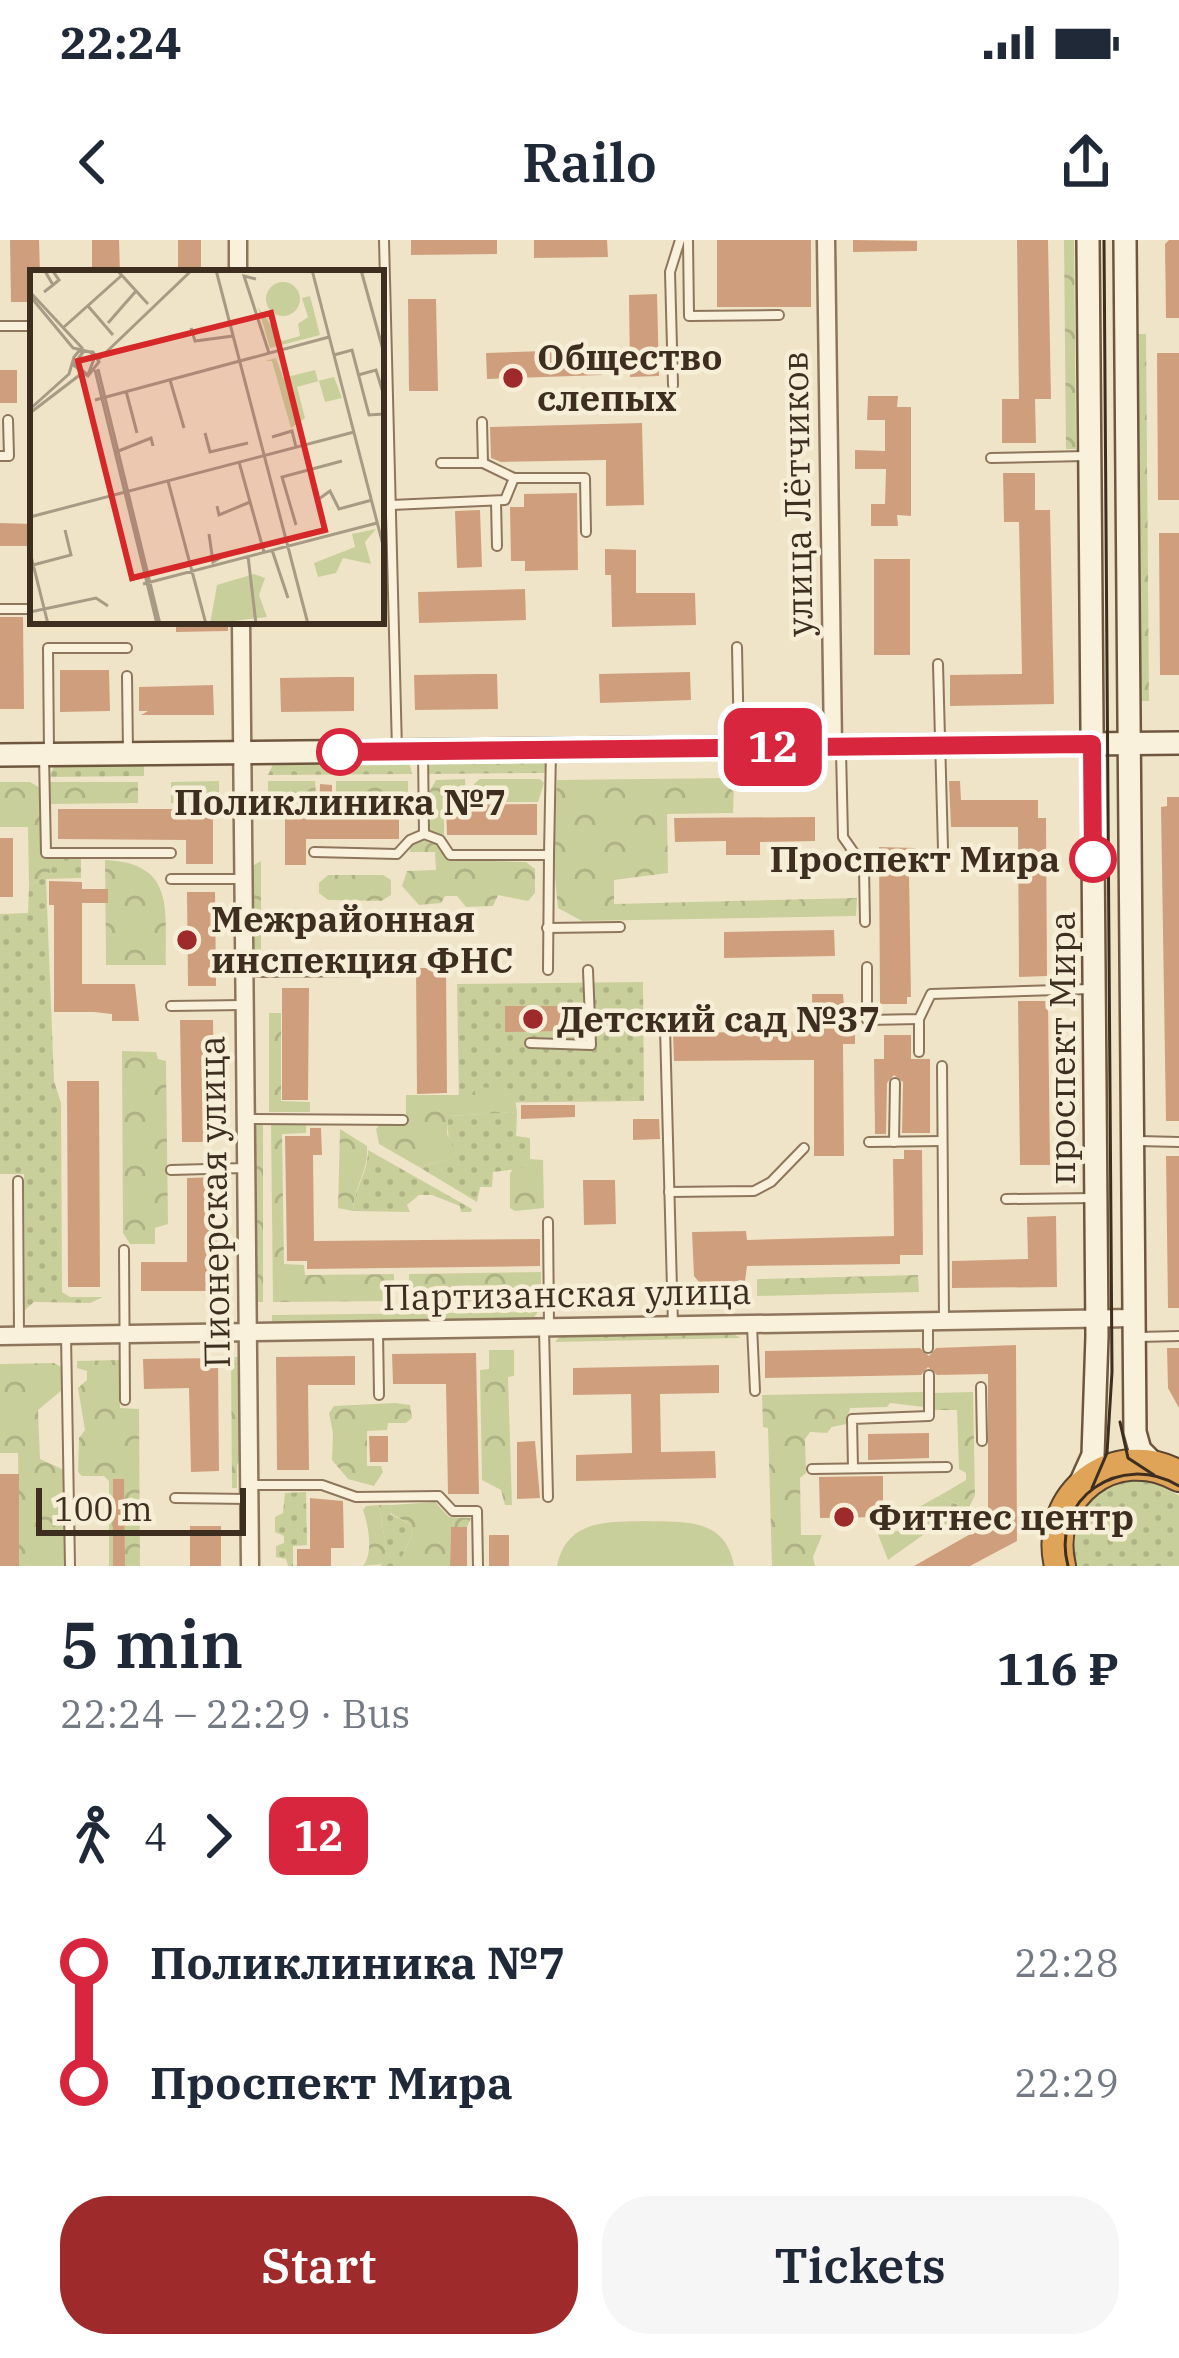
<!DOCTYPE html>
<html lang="en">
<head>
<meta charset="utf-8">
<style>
  body { margin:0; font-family:"IBM Plex Serif",serif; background:#f6f6f7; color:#1f2937; height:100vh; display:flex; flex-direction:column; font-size:45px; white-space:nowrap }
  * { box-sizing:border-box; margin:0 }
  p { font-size:39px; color:#747a83 }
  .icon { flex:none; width:66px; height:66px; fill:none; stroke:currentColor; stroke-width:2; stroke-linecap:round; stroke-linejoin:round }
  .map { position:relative; height:1326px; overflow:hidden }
  .sheet { display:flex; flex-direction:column; background:#fff; flex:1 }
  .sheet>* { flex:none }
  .badge { padding:0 24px; border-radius:18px; font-size:42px; line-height:78px }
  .scale { position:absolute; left:36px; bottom:30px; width:210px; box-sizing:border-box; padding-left:12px; border:6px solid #3d2e20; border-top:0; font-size:33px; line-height:42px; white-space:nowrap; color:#3d2e20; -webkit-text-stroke:9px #f7eed8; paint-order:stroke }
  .map>.badge { position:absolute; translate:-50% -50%; box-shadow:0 0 0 6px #fff }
  .legs { display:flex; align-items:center; gap:18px; height:132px; padding:0 60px; font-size:39px }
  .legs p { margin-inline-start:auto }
  .summary { display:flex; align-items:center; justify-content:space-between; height:204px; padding:0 60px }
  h1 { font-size:66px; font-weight:600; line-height:90px }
  .primary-button { display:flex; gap:24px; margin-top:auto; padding:24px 60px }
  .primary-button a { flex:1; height:138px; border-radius:48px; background:#9e2a2b; color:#fff; font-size:48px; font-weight:600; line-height:138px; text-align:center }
  .primary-button a+a { background:#f6f6f7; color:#1f2937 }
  ul { padding:0 60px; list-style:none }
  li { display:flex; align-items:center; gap:42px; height:120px; font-size:45px }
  li i { display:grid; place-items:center; width:18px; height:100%; margin:0 15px; background:currentColor }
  li i::after { content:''; width:30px; height:30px; margin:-15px; border:9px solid; border-radius:50%; background:#fff }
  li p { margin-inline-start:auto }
  li:first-child i { background:linear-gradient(#0000 50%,currentColor 0) }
  li:last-child i { background:linear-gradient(currentColor 50%,#0000 0) }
  .status { display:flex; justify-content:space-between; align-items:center; height:84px; padding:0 60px; background:#fff; direction:ltr }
  .status svg { height:33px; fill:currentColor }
  header { display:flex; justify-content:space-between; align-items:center; height:156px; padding:0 60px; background:#fff; font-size:54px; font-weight:600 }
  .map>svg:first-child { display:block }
  .grass { fill:url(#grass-dots) }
  .forest { fill:url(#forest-crowns) }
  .pitch { fill:#c9cf9b }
  .building { fill:#cf9f7d }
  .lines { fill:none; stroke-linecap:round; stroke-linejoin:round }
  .lane-casing { stroke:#8d765c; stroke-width:12 }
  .street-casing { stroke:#8d765c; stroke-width:21 }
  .secondary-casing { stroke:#6f573f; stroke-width:26 }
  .highway-casing { stroke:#5b4430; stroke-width:34 }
  .lane { stroke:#faf1dc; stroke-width:8 }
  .street { stroke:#faf1dc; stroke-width:16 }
  .secondary { stroke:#faf1dc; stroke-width:21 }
  .highway { stroke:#e0a458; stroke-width:30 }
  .tram { stroke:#3d2e20; stroke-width:3 }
  .line-1-casing { stroke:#fff; stroke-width:27 }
  .line-1 { stroke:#d7263d; stroke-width:18 }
  .poi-dot { fill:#9e2a2b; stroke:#f7eed8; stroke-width:4.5 }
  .stop-1-dot { fill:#fff; stroke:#d7263d; stroke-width:6 }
  .labels { text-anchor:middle; stroke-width:9; stroke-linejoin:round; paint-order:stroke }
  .poi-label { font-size:36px; font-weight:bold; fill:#3d2e20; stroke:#f7eed8; text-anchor:start }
  .street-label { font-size:36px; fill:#3d2e20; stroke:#f7eed8 }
  .stop-label { font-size:36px; font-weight:bold; fill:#3d2e20; stroke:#f7eed8 }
  .inset-road { fill:none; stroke:#a89b85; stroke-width:3 }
  .view { fill:#d62828; fill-opacity:0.15; stroke:#d62828; stroke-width:6 }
  .inset-edge { fill:none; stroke:#3d2e20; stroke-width:6 }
</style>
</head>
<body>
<div class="status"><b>22:24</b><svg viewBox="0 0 49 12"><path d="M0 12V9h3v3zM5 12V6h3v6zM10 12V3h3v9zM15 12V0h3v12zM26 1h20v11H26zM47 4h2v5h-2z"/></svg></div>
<header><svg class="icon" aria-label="back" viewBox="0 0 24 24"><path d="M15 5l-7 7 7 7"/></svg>Railo<svg class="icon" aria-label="share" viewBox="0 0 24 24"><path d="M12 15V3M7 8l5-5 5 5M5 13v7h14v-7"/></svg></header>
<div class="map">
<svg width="1179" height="1326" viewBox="0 0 1179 1326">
  <defs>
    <pattern id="grass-dots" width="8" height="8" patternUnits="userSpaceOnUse" patternTransform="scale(3)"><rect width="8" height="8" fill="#c9cf9b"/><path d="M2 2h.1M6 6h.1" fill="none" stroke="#aeb285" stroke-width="1.8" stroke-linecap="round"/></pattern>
    <pattern id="forest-crowns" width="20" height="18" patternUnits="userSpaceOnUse" patternTransform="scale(3)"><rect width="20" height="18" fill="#c9cf9b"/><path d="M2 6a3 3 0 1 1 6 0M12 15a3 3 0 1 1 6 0" fill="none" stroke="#aeb285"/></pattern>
  </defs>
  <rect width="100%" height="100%" fill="#f0e4c8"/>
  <g class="grass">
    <path d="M541,519L546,523V533L427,534L431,520Z"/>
    <path d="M351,521H405L410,525L412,534L268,535L274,522L347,525Z"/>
    <path d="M56,523L144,526V536L49,537Z"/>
    <path d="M50,618H81V638L46,639L54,841L61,863L62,1052L70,1057H103L90,1063L34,1062L25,1070L24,934H0V674L28,673L29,646L50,633Z"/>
    <path d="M643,742L644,861L459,863L457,744Z"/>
    <path d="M517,872L516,896L530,898V919L526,928L493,932L492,947H480L477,962L419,927L450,919L447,876Z"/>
    <path d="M368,910L472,969L471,972H461L460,966L432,955H419L407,965L410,972L353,971C354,948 368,934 368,910Z"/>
    <path d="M1141,1240L1164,1246L1179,1256V1326H1076C1062,1281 1094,1241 1141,1240Z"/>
    <path d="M306,1252L307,1305L293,1306V1326H288L286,1319L276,1317V1306L284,1303V1296L275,1292V1277L283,1273L285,1253Z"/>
    <path d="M975,1255L962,1282L930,1290L933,1259L939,1256L956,1264Z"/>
    <path d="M379,1265H392L390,1274L410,1284L413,1293L402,1317V1326H381L386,1306Z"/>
  </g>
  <g class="forest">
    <path d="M1064,0H1074L1076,209H1066Z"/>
    <path d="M1134,94H1146L1149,461H1137Z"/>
    <path d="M753,517H811L818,531L748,532V523Z"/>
    <path d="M730,538L734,544L733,573L667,574L668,633L614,640V664L857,658L856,676L582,681L558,668L553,618L557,540Z"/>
    <path d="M465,539L466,563L444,564V595L428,592V554L436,540Z"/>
    <path d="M480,539H540L544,543L538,562H474V544Z"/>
    <path d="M219,541V563H171V542Z"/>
    <path d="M268,541H315L316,553H336V541H408V563L281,564L280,573H268Z"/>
    <path d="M0,542H30L42,549L43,618H50V633L29,646L28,587H0Z"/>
    <path d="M49,542H138V563L49,564Z"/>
    <path d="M422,600L439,604L450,620L526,622L535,629V653L528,661L498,655L493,666L466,667L457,656H445L441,663L419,665L402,646L407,631L436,630L435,612H410V605Z"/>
    <path d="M105,620C176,623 165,670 166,725H106Z"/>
    <path d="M261,621V725L250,721L249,628Z"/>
    <path d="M328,635H383L391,640V655L381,661L328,660L319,653V643Z"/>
    <path d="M269,773H281V861L310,862V872H269Z"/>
    <path d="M122,811L156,812L158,819L166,821L168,984L155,988V1004H130L123,993Z"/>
    <path d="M477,847L514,849L517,872L448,876L447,894L455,911L450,919L419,927L379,904L376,889L381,883L406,882V855H471Z"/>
    <path d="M271,883H306V893L282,894L284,1024L304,1025L305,1035L394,1034V1061L273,1062Z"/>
    <path d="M263,884V1062H252L253,886Z"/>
    <path d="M340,889L367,906C369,931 354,946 353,971L338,968Z"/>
    <path d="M530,919L543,920L544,968L515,971L510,968V933L514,928L526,927Z"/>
    <path d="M541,1032V1060L409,1062V1034Z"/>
    <path d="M918,1035L919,1052L757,1056V1039Z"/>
    <path d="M538,1072L531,1081L272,1086V1075Z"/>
    <path d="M727,1091L741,1098L555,1102L562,1094Z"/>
    <path d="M489,1110H514V1136L508,1137L512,1265H505L501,1250L482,1240L480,1130L489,1129Z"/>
    <path d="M231,1117H241L242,1217L237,1225V1248H232Z"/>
    <path d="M120,1120V1168L139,1169L140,1326H109V1241L104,1236H82L78,1232L79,1198L85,1190L78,1148L87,1140V1131L77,1128V1121Z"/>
    <path d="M54,1123L61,1127L62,1150L38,1170L40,1219L64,1230L65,1326H19L18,1213H0V1124Z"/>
    <path d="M924,1152V1167L890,1163L887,1167L850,1168L846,1184L832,1187L827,1193L810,1192L805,1199L806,1233L800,1238L801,1295H822L813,1317L815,1326H772L768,1188L763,1187L762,1155Z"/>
    <path d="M973,1152L975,1255L956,1264L939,1256L966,1240V1233L959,1229L957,1170H934L933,1153Z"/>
    <path d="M395,1163L410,1165L412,1178L406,1183H388L387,1190L367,1191V1226H381L383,1232L374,1246L348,1239L332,1220L333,1193L329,1173L334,1166Z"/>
    <path d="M933,1259L930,1290L888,1320L877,1292L899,1291L909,1273Z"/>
    <path d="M435,1262L449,1277L471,1278L467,1287L451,1288L450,1326H402V1317L413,1293L410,1284L390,1273L392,1265Z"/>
    <path d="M379,1265L386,1306L383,1324L363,1326C374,1312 368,1285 363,1270L366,1266Z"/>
  </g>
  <path class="pitch" d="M646,1281C685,1282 726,1278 734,1326H557C567,1279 607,1282 646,1281Z"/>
  <g class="building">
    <path d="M10,0H39L40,33H33V62H11Z"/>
    <path d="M92,0H119L120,33H92Z"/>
    <rect x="178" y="0" width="23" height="33"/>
    <path d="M411,0H497V14L411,15Z"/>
    <path d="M534,0H607L608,17L534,18Z"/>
    <rect x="717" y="0" width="94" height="67"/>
    <path d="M853,0L917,1V11L853,12Z"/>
    <path d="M1017,0H1048L1051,159H1035L1036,203H1002V159H1019Z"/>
    <path d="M1169,0H1179V78H1166L1165,4Z"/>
    <path d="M657,54L659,136L630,137L629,55Z"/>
    <path d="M408,59H436L438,151H409Z"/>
    <path d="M601,109L602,135L487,139L486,113Z"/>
    <path d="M1157,113H1179V260H1158Z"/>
    <rect x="0" y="130" width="17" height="33"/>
    <path d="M868,156H898L897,167H911V276L897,275L898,286H871V264H885L886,229H855V210L885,211V180H867Z"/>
    <path d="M642,183L644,265L606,266V220L501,222L491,218L490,187Z"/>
    <path d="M1003,233H1035V270H1050L1054,464L950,466V435L1022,434L1019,282H1004Z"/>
    <path d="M577,253L578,330L525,331V321H511L510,267H524V254Z"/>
    <path d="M480,270L482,327L457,328L455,271Z"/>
    <path d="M0,283L32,284V306H0Z"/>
    <path d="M1159,293H1179V435H1160Z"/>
    <path d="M605,309L636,310V353H695L696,385L612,387L611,335H605Z"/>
    <rect x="874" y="319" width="36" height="96"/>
    <path d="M525,349L526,380L419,383L418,352Z"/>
    <path d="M0,377H23L24,469H0Z"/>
    <path d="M176,381H228V391L176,392Z"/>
    <path d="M60,430H109L110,471L60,472Z"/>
    <path d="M690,432L691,460L600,463L599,434Z"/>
    <path d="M479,434H497L498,469L415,470L414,435Z"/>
    <path d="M338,437H354V471L281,472L280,438Z"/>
    <path d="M213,445L214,475H141L148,471H139V447Z"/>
    <path d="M949,541H960L961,560H1038V578H1046L1047,736L1019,737L1018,587H951Z"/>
    <path d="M320,544L332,545V570H399V599H306V625H285V570H319Z"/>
    <path d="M1167,557H1179V881H1166L1161,567L1167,566Z"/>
    <path d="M537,564V595H447L446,565Z"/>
    <path d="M58,569H213V624H186V600L58,599Z"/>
    <path d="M815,577V601L760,602V615H726V601L675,602L674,578Z"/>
    <rect x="0" y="598" width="13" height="59"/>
    <path d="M879,607L916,608V634H909L911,757H907V764H880Z"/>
    <path d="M49,641L82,642V649H108V663H82V744H135L139,781H112V774L94,772H54V665H49Z"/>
    <path d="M187,652H215L216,746H188Z"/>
    <path d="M834,690L835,716L724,718V692Z"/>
    <path d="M416,728H446L447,853L417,854Z"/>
    <path d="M282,748H309L308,860H282Z"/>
    <path d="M812,754H843L844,765H855V804H843L844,916H814V820L674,821L673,793L813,791Z"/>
    <path d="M1018,761H1048L1050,925H1020Z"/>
    <path d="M505,766H561V791L505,792Z"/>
    <path d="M180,780H213L215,902H182Z"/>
    <path d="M884,795H911V819H930V893H902L903,842L894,835L887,843L886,894H875L874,819H884Z"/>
    <path d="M67,841H99L100,1047H68Z"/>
    <path d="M521,865H575V877L521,879Z"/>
    <path d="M633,879H659L660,899L633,900Z"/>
    <path d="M310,888H321L322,915H313L314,1001L540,999V1026L307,1029V1021H287L285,896H310Z"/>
    <path d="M904,910H922L923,1015H900V1024L747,1026L745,1041L699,1042L694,1036L692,992L746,991L747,1000L894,996L893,919H904Z"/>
    <path d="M1166,916H1179V1068H1168Z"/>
    <path d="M217,937L218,1051H141V1022H187V938Z"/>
    <path d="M583,940H615L616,984L584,985Z"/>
    <path d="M1056,976L1057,1047L952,1048V1021L1028,1019L1027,977Z"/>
    <path d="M1016,1105L1017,1301L970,1326H914L988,1284V1134L937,1135L928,1127L921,1135L765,1138V1111L920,1108L929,1116L936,1108Z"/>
    <path d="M1167,1108H1179V1168L1168,1148Z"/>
    <path d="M476,1113L479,1254H448L446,1144H393L392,1114Z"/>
    <path d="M355,1116V1145H308L309,1230H277L276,1117Z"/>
    <path d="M218,1118L219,1231L191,1232L189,1148L144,1149L143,1119Z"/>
    <path d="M719,1125V1153L660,1154L661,1212L715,1211L716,1238L576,1241V1215L632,1213L631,1154L573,1155V1128Z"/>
    <path d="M929,1193V1218L868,1220V1194Z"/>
    <path d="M369,1196H388V1222H370Z"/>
    <path d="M535,1201L540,1258L517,1259V1202Z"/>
    <rect x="0" y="1234" width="19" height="92"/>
    <path d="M883,1236V1277L820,1278L819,1237Z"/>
    <path d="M113,1239H124L125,1326H113Z"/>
    <path d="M310,1258L343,1261L344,1308H331V1326H297V1309H310Z"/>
    <rect x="190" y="1286" width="31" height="40"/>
    <path d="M451,1287H467V1326H450Z"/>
    <rect x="489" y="1295" width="20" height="31"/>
  </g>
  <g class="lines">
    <defs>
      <g id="lane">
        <path d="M384,0L397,510"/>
        <path d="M688,0L689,76L779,75"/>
        <path d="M0,86H33"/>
        <path d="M673,145L670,32L680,0"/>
        <path d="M482,182L483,223"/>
        <path d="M0,216H9L8,180"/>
        <path d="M991,218L1086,216"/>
        <path d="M441,223H483L514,238"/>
        <path d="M496,261L497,306"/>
        <path d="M391,265L505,260L514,238H585L586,292"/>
        <path d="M0,369H33"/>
        <path d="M737,407L739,506"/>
        <path d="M938,424L943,609"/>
        <path d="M127,436L128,512"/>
        <path d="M423,511L424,594"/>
        <path d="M841,511L843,597L864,627L865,682"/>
        <path d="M49,513L48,408H127"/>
        <path d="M44,516L46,613H171"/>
        <path d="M314,612L397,614L410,600L424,594L440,600L450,615H549L548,730"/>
        <path d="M549,615L551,511"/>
        <path d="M171,639H242"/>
        <path d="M547,688L620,687"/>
        <path d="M867,727V780L919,779L931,754L1091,749"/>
        <path d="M246,732L402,731"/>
        <path d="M171,766L243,765"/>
        <path d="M919,779V812"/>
        <path d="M665,788L673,1086"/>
        <path d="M530,803L591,805L588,730"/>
        <path d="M942,826L944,1081"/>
        <path d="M249,879L403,880"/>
        <path d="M1139,901L1179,902"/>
        <path d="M869,902L942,901"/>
        <path d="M894,902L895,843"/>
        <path d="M171,930L245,928"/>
        <path d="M18,941L19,1094"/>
        <path d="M669,952L754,951L771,942L804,908"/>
        <path d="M1006,959L1095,958"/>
        <path d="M548,982L549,1086"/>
        <path d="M124,1010L125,1160"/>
        <path d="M928,1083V1108"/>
        <path d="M752,1086L755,1151"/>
        <path d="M544,1089L548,1257"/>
        <path d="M378,1091L379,1155"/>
        <path d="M66,1095L70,1326"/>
        <path d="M1139,1097L1179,1096"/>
        <path d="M981,1147L982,1201"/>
        <path d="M853,1228L852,1179L929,1176V1135"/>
        <path d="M812,1229L947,1227"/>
        <path d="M250,1245H322L356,1257L439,1256L453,1271H477L478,1326"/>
        <path d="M175,1258L248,1259"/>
      </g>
      <g id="street">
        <path d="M238,0V33"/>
        <path d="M826,0L833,507"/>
        <path d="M241,381L250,1326"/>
        <path d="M0,1096L1134,1078"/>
      </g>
      <g id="secondary">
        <path d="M1125,0L1135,1192L1140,1210L1156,1226"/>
        <path d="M0,515L1179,503"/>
        <path d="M1079,1246L1093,1215L1097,1096L1088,0"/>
      </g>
      <path id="highway" d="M1060,1326C1043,1255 1115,1200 1179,1236"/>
    </defs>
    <use href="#lane" class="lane-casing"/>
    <use href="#street" class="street-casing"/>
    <use href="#secondary" class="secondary-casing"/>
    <use href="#highway" class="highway-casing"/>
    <use href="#lane" class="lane"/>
    <use href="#street" class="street"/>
    <use href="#secondary" class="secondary"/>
    <use href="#highway" class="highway"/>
    <g class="tram">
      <path d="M1120,1182L1128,1218L1154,1235"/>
      <path d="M1092,1248L1107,1213L1112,1132L1104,0"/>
      <path d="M1068,1326C1050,1258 1121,1211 1179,1246"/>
    </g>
  </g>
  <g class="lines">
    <defs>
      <path id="line-1" d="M340,512L1092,504L1093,619"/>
    </defs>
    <use href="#line-1" class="line-1-casing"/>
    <use href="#line-1" class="line-1"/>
  </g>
  <g class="poi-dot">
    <circle cx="513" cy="138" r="12"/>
    <circle cx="187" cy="700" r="12"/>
    <circle cx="533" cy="779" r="12"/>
    <circle cx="844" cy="1277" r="12"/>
  </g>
  <g class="stop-1-dot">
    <circle cx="340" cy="512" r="21"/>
    <circle cx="1093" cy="619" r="21"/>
  </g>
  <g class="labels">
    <g class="poi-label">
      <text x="537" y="130">Общество<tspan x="537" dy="41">слепых</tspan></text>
      <text x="211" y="692">Межрайонная<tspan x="211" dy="41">инспекция ФНС</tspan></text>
      <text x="557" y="792">Детский сад №37</text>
      <text x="868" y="1290">Фитнес центр</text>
    </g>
    <g class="street-label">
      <text transform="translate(797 254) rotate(-91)" y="13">улица Лётчиков</text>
      <text transform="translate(1062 808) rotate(-90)" y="13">проспект Мира</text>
      <text transform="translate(214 962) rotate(-91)" y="13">Пионерская улица</text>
      <text transform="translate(567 1054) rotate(-1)" y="13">Партизанская улица</text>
    </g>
    <g class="stop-label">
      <text x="340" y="575">Поликлиника №7</text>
      <text x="1060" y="632" text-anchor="end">Проспект Мира</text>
    </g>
  </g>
  <g transform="translate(30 30)">
    <rect width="354" height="354" fill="#f0e4c8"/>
    <path d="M246,88L253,108L285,100L288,111L304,107L312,128L295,132L289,111L267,117L275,148L261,158L242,91H235Z" fill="#c9cf9b"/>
    <path d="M280,26L290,65L240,78L228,37L252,71L270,66L268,54L278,47L272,28ZM346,259L335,272L341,294L313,288L306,303L288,307L284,293L325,277L322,264ZM224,304L235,308L229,325L237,347L180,354L187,315Z" fill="#c9cf9b"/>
    <path d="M236 29a17 17 0 1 1 34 0a17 17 0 1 1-34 0Z" fill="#c9cf9b"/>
    <path class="inset-road" d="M87,0L118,34M186,0L278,354M282,0L354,279M331,0L353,80M226,9L214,6L239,83M0,22L53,79M14,22L23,15L29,10L22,0L16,3L23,15M0,26L43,78L60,82L65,86L58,105L44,94L54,81M58,36L83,65M78,53L106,21M34,57L91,6M161,58L165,71L203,66M304,85L322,80L339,145L354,144M69,89L162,0M68,99L130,354M65,100L127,354M328,105L346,100L354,126M140,110L154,158M96,121L107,163M65,130L299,67M0,139L39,104L44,87L49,81L63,82L69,92L58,106L42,94M0,143L51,104M175,163L180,182L218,173M242,167L262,161L266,177M86,182L121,168L123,176M209,192L234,282M138,211L176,354M286,231L300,221L309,239L342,230M187,236L189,245L220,232M0,247L324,162M266,255L252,207L312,191M179,264L183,292L190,288M242,280L258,328M0,282L18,354M218,286L226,354M3,295L41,285L35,260M113,314L347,253M0,342L66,328L78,336"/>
    <path class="view" d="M241,43L295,260L102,308L48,91Z"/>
    <rect width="354" height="354" class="inset-edge"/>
  </g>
</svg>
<div class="scale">100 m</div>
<b class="badge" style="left:773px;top:507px;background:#d7263d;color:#fff">12</b>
</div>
<section class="sheet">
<div class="summary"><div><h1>5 min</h1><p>22:24 – 22:29 · Bus</p></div><b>116 ₽</b></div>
<div class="legs"><svg class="icon" aria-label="walk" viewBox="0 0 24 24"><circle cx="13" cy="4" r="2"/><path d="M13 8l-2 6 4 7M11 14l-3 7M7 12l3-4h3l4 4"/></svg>4<svg class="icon" aria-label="forward" viewBox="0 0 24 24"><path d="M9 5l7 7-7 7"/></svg><b class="badge" style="background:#d7263d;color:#fff">12</b></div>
<ul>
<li><i style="color:#d7263d"></i><b>Поликлиника №7</b><p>22:28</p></li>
<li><i style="color:#d7263d"></i><b>Проспект Мира</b><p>22:29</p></li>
</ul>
<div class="primary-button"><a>Start</a><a>Tickets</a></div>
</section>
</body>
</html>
